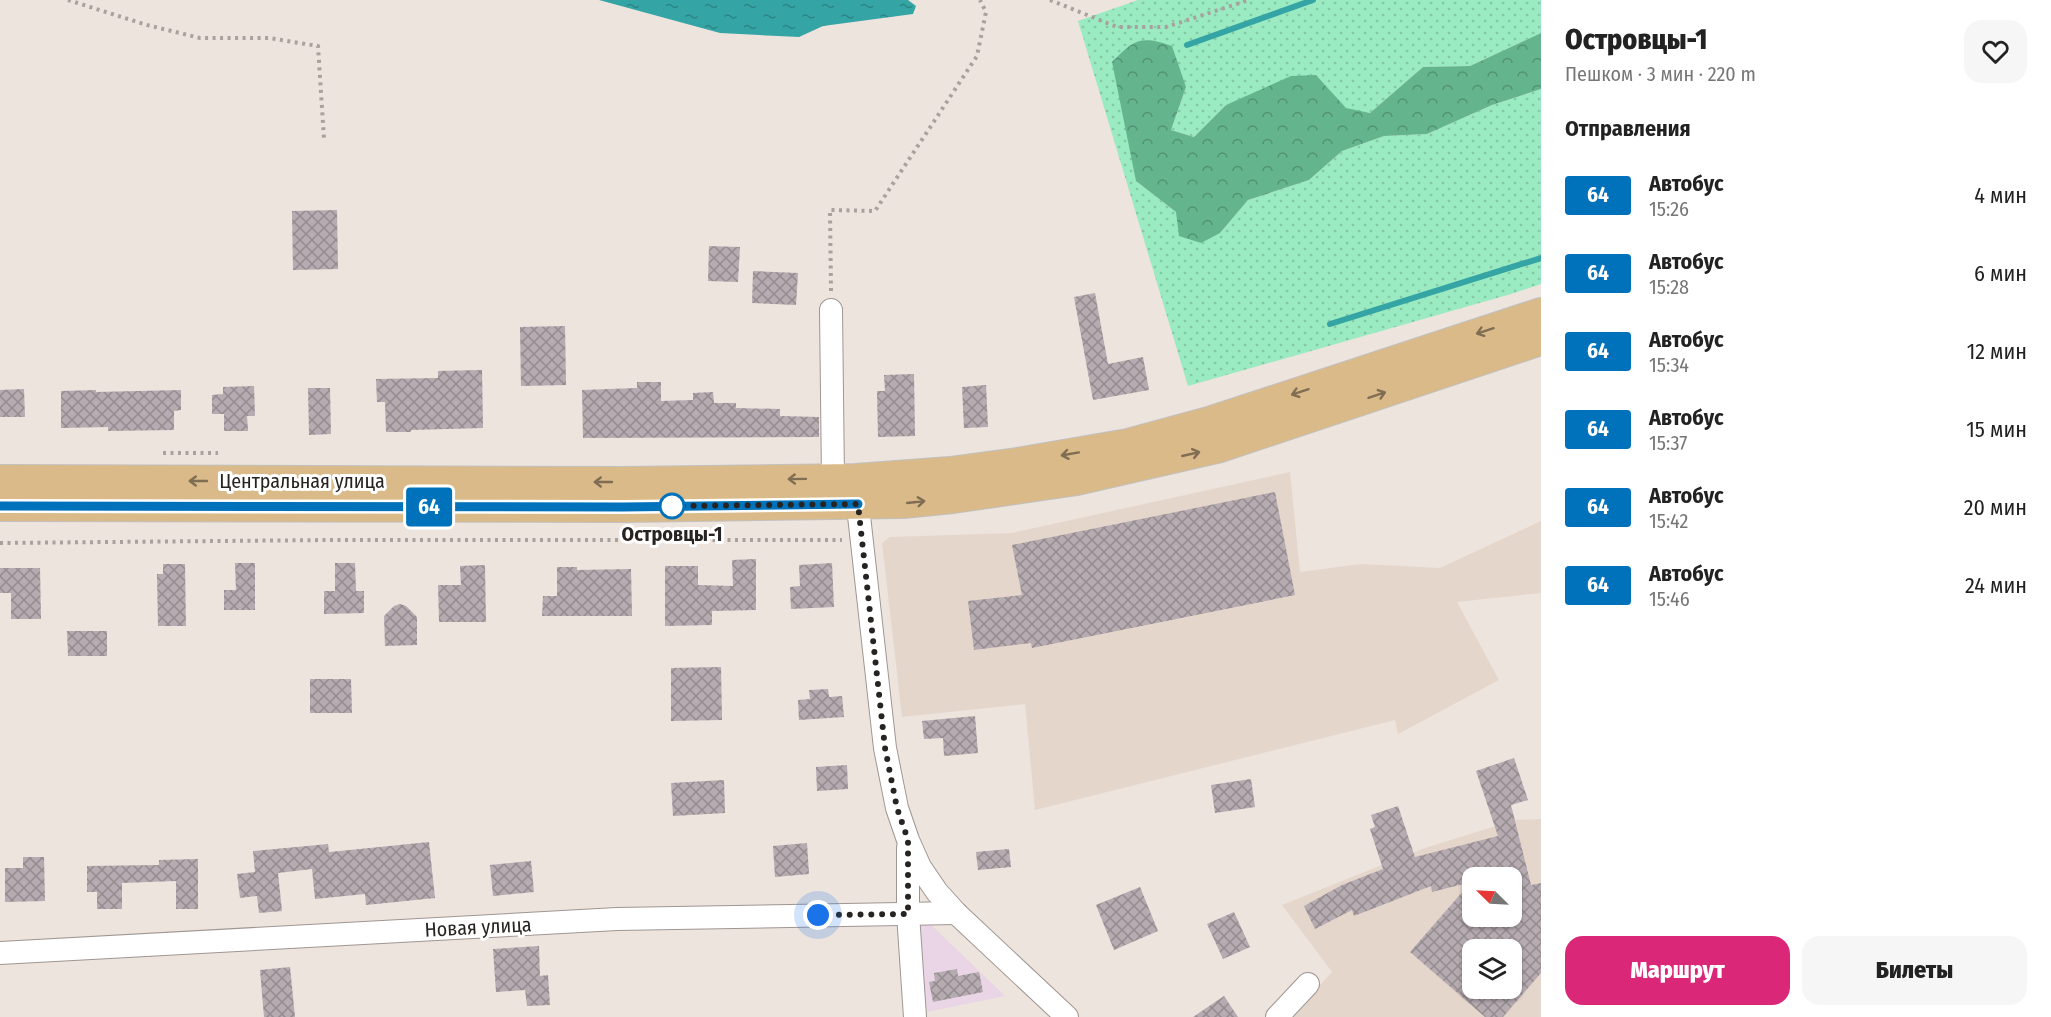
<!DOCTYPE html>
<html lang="ru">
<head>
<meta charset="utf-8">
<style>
  body { margin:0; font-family:"Fira Sans Condensed",sans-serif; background:#f6f6f6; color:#222; height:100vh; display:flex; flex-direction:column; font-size:22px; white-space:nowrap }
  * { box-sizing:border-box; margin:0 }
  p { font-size:20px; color:#767676 }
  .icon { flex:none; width:33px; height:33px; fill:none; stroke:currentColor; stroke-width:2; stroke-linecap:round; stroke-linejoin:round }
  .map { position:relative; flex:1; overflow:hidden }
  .details { display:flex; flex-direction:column; background:#fff; width:510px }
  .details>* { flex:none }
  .badge { padding:0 12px; border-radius:4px; font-size:21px; line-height:39px }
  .needle { width:39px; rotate:294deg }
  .buttons { position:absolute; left:1462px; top:867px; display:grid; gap:12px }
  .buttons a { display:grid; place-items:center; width:60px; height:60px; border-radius:12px; background:#fff; box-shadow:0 2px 4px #0004; font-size:30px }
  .you { position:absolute; width:30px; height:30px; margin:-15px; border:4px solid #fff; border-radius:50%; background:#1a73e8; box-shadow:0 0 0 9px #1a73e833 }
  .map>.badge { position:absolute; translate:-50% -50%; box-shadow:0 0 0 3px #fff }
  h2 { padding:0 24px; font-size:22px; line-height:54px }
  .round { display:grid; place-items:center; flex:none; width:63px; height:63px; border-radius:18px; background:#f6f6f6 }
  .headline { display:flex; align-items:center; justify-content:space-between; height:102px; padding:0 24px }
  h1 { font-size:28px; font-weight:800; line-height:45px }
  .action { display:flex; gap:12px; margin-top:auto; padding:12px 24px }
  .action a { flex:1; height:69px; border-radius:18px; background:#db2777; color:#fff; font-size:24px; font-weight:800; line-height:69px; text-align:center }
  .action a+a { background:#f6f6f6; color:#222 }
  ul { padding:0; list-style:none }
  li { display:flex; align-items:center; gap:18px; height:78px; padding:0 24px }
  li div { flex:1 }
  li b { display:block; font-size:22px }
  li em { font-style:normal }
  li .badge { min-width:66px; font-weight:700; text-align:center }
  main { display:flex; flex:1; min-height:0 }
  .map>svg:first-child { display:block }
  .commercial { fill:#e9d5e5 }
  .built { fill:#e5d6cc; fill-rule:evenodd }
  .grass { fill:url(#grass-dots) }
  .forest { fill:url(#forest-crowns) }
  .water { fill:url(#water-ripples) }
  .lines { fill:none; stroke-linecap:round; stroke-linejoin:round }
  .stream { stroke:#34a4a4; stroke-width:6 }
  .building { fill:url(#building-cross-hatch); fill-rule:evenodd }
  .minor-casing { stroke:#9f9691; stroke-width:24 }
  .major-casing { stroke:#c2c1c1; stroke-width:32 }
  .path { stroke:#a8a19d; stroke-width:4; stroke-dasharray:3 4.5; stroke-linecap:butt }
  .minor { stroke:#fff; stroke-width:22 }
  .major { stroke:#d9ba88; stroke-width:30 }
  .oneway { stroke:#806e54 }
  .line-casing { stroke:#fff; stroke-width:14 }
  .line { stroke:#0072bc; stroke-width:9 }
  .walk { stroke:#262321; stroke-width:6; stroke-dasharray:0 10.8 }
  .stop-dot { fill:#fff; stroke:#0072bc; stroke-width:3 }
  .labels { text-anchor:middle; stroke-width:6; stroke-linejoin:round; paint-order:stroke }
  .street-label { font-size:20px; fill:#262321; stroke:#fff }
  .stop-label { font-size:20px; font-weight:bold; fill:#262321; stroke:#fff }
</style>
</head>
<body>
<main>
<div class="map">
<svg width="1541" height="1017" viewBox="0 0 1541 1017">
  <defs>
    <pattern id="grass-dots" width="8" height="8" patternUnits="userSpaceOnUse" patternTransform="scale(1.5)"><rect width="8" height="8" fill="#9aeac2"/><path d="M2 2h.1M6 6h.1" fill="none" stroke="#85c8a6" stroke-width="1.8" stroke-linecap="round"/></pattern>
    <pattern id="forest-crowns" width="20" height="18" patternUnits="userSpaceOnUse" patternTransform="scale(1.5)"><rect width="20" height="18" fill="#64b48e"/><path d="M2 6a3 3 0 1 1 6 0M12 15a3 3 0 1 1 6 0" fill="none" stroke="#529274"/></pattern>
    <pattern id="water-ripples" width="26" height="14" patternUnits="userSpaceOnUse" patternTransform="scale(1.5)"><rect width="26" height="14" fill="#34a4a4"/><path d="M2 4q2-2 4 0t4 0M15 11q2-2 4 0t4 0" fill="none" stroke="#2c8585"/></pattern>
    <pattern id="building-cross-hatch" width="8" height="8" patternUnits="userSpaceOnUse" patternTransform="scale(1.5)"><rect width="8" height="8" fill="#b5abb0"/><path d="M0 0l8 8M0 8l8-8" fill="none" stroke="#938b8f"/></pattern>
  </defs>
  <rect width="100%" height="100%" fill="#ede4de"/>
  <path class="commercial" d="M927,921L1005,996L927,1012L917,922Z"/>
  <g class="built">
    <path d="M1290,472L1300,572L1361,564L1440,568L1541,521V593L1457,602L1499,680L1398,734L1395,720L1035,810L1025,704L902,717L882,543L890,537L1012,533Z"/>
    <path d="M1541,819V1017H1290L1332,972L1282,905L1422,849L1515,820ZM1473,878H1512V916H1473ZM1473,950H1512V988H1473Z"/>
  </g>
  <path class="grass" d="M1138,0H1541V33L1470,66L1423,67L1370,113L1346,109L1316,75L1226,105L1194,137L1171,130L1186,87L1136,181L1176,212L1220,233L1248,200L1309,180L1342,151L1384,136L1427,134L1492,105L1541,89V284L1511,294L1188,386L1078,21Z"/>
  <path class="forest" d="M1541,33V89L1492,105L1427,134L1384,136L1342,151L1309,180L1248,200L1220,233L1201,243L1179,236L1176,212L1136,181L1112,62C1134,39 1141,35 1172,46L1186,87L1171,130L1194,137L1226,105L1291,76L1316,75L1346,108L1370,113L1423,67L1470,66Z"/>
  <path class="water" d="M599,0H908L916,6L913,14L823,26L799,37L720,33Z"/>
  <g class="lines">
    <g class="stream">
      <path d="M1187,45L1313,0"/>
      <path d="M1330,324L1541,258"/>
    </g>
  </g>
  <g class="building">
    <path d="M337,210L338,269L293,270L292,211Z"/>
    <path d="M709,246L740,247L738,282L708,281Z"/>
    <path d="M753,271L798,273L796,305L752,303Z"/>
    <path d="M1095,293L1108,364L1143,357L1149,390L1093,400L1074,297Z"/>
    <path d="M565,326L566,385L521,386L520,327Z"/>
    <path d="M482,370L483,428L411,430V432H386L385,402H377L376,379L438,378V371Z"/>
    <path d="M914,374L915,436L878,437L877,391H885L884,375Z"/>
    <path d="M637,382H661V401L693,400V393L713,392L714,403H736V408L780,409V416L819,417V437L583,438L582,390L637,388Z"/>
    <path d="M986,385L988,427L964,428L962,387Z"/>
    <path d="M254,386L255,416H247L248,431H224V414H212V395L223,394V387Z"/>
    <path d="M308,388H330L331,434L309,435Z"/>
    <path d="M24,389L25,417H0V390Z"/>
    <path d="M96,390V392L181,390V410L174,411V430L108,431V427L61,428V391Z"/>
    <path d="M1275,492L1295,595L1032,648L1031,643L974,650L968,601L1022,595L1012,545Z"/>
    <path d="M756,559V610L712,611V625L665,626V566H698V585L733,586L732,560Z"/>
    <path d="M235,563H255V610H224V590H236Z"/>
    <path d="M335,563H355L356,591H364V613L324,614V591H335Z"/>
    <path d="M832,563L834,607L791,609L790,587L800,586L799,565Z"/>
    <path d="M163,564H185L186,626H158L157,574H163Z"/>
    <path d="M485,565L486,622H439L438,585H461L460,566Z"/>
    <path d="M557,567H577V570L631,569L632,616H542L543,596H557Z"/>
    <path d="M0,568H40L41,619H11V593H0Z"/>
    <path d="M400,604L406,606L417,617V645L385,646L384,616L394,606Z"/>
    <path d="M67,631H107V656H68Z"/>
    <path d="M721,667L722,720L671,721V668Z"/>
    <path d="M310,679H351L352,713H310Z"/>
    <path d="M828,689L829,697L842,696L844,717L799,720L798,700L810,699L809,690Z"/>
    <path d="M975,716L978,753L944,756L943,738L924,739L922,721Z"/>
    <path d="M1514,758L1528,800L1511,805L1531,885L1541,883V973L1503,1017H1485L1410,952L1471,882L1432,892L1431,886L1354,916L1352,910L1315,929L1304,906L1342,885L1383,869L1370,829L1375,827L1371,815L1398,806L1415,857L1498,836L1476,771ZM1512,872V916H1473V878H1490ZM1473,950H1512V988H1473Z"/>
    <path d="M847,765L848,789L817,791L816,767Z"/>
    <path d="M1251,779L1255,807L1215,813L1211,785Z"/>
    <path d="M724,780L725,813L673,816L671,783Z"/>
    <path d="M429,842L435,898L366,905L365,894L315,899L312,869L278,873L282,911L259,913L257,896L240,898L237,874L255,872L253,851L328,844L329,852L340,851Z"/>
    <path d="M807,843L809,874L775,877L773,846Z"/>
    <path d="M1009,849L1011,867L978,870L976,852Z"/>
    <path d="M23,857H44L45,901L5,902V868H23Z"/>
    <path d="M198,859V909H176V881L122,883V909H97V892H87V866L159,865V860Z"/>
    <path d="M531,861L534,892L493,896L490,865Z"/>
    <path d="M1140,887L1158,931L1114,950L1096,905Z"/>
    <path d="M1234,912L1250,947L1223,959L1207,924Z"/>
    <path d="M539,946L540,976L548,975L550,1005L527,1006L525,990L496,992L493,949Z"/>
    <path d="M290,967L295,1017H264L260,970Z"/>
    <path d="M957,969L958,976L979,972L983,992L933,1002L929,982L935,981L934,973Z"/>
    <path d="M1224,996L1238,1017H1193Z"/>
  </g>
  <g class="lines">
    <defs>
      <g id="minor">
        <path d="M831,310L833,479"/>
        <path d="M856,489L885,748L897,808L908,840L920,867L937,892L956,913L1067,1017"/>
        <path d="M908,848V914L915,1017"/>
        <path d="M0,953L617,919L956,913"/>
        <path d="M1277,1017L1308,984"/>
      </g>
      <g id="major">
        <path d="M0,480L623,482L856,479L950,472L1017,463L1128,444L1209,422L1541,313"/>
        <path d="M0,506L623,507L903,503L953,498L1077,480L1217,448L1541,340"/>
      </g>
    </defs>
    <use href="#minor" class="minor-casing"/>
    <use href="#major" class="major-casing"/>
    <g class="path">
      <path d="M68,0L147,25L200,38H269L318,46L324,139"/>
      <path d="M1050,0L1117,27H1166L1249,0"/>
      <path d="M831,291L830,210L875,211L977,56L986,12L980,0"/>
      <path d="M163,453H218"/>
      <path d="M0,543L331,540H842"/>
    </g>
    <use href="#minor" class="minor"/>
    <use href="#major" class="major"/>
  </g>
  <defs><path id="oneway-shaft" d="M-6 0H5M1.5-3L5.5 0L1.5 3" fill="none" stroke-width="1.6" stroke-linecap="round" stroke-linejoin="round" transform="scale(1.5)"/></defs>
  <g class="oneway">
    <use href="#oneway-shaft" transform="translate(1485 331) rotate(162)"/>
    <use href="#oneway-shaft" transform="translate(1300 392) rotate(162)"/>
    <use href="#oneway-shaft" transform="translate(1377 395) rotate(-18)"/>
    <use href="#oneway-shaft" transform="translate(1070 454) rotate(170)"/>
    <use href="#oneway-shaft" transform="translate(1191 454) rotate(-13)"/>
    <use href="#oneway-shaft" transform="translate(797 479) rotate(179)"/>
    <use href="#oneway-shaft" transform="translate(198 481) rotate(180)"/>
    <use href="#oneway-shaft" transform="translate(603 482) rotate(-180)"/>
    <use href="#oneway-shaft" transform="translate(916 502) rotate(-6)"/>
  </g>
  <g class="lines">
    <defs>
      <path id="line" d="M0,506L623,507L858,504"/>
    </defs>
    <use href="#line" class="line-casing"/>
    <use href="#line" class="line"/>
    <path class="walk" d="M672,506L858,504L885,748L897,808L908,840V914L818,915"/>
  </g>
  <circle class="stop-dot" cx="672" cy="506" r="12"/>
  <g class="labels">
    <g class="street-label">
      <text x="302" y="488">Центральная улица</text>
      <text transform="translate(478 927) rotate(-3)" y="7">Новая улица</text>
    </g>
    <g class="stop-label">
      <text x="672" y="541">Островцы-1</text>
    </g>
  </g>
</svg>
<div class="buttons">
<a><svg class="needle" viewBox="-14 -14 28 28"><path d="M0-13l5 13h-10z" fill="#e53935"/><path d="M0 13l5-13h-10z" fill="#767676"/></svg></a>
<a><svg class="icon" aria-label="layers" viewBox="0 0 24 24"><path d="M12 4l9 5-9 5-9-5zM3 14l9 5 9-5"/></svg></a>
</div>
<div class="you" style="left:818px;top:915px"></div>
<b class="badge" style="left:429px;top:507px;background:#0072bc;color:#fff">64</b>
</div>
<section class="details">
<div class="headline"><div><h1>Островцы-1</h1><p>Пешком · 3 мин · 220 m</p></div><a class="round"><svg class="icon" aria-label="heart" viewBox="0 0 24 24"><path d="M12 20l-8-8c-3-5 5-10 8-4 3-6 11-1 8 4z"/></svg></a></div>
<h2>Отправления</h2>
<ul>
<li><span class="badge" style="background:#0072bc;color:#fff">64</span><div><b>Автобус</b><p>15:26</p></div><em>4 мин</em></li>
<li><span class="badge" style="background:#0072bc;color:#fff">64</span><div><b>Автобус</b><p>15:28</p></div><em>6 мин</em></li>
<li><span class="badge" style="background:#0072bc;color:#fff">64</span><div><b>Автобус</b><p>15:34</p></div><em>12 мин</em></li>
<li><span class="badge" style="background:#0072bc;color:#fff">64</span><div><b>Автобус</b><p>15:37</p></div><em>15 мин</em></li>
<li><span class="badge" style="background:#0072bc;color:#fff">64</span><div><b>Автобус</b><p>15:42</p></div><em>20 мин</em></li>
<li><span class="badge" style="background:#0072bc;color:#fff">64</span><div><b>Автобус</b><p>15:46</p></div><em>24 мин</em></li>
</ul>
<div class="action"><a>Маршрут</a><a>Билеты</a></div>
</section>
</main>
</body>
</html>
